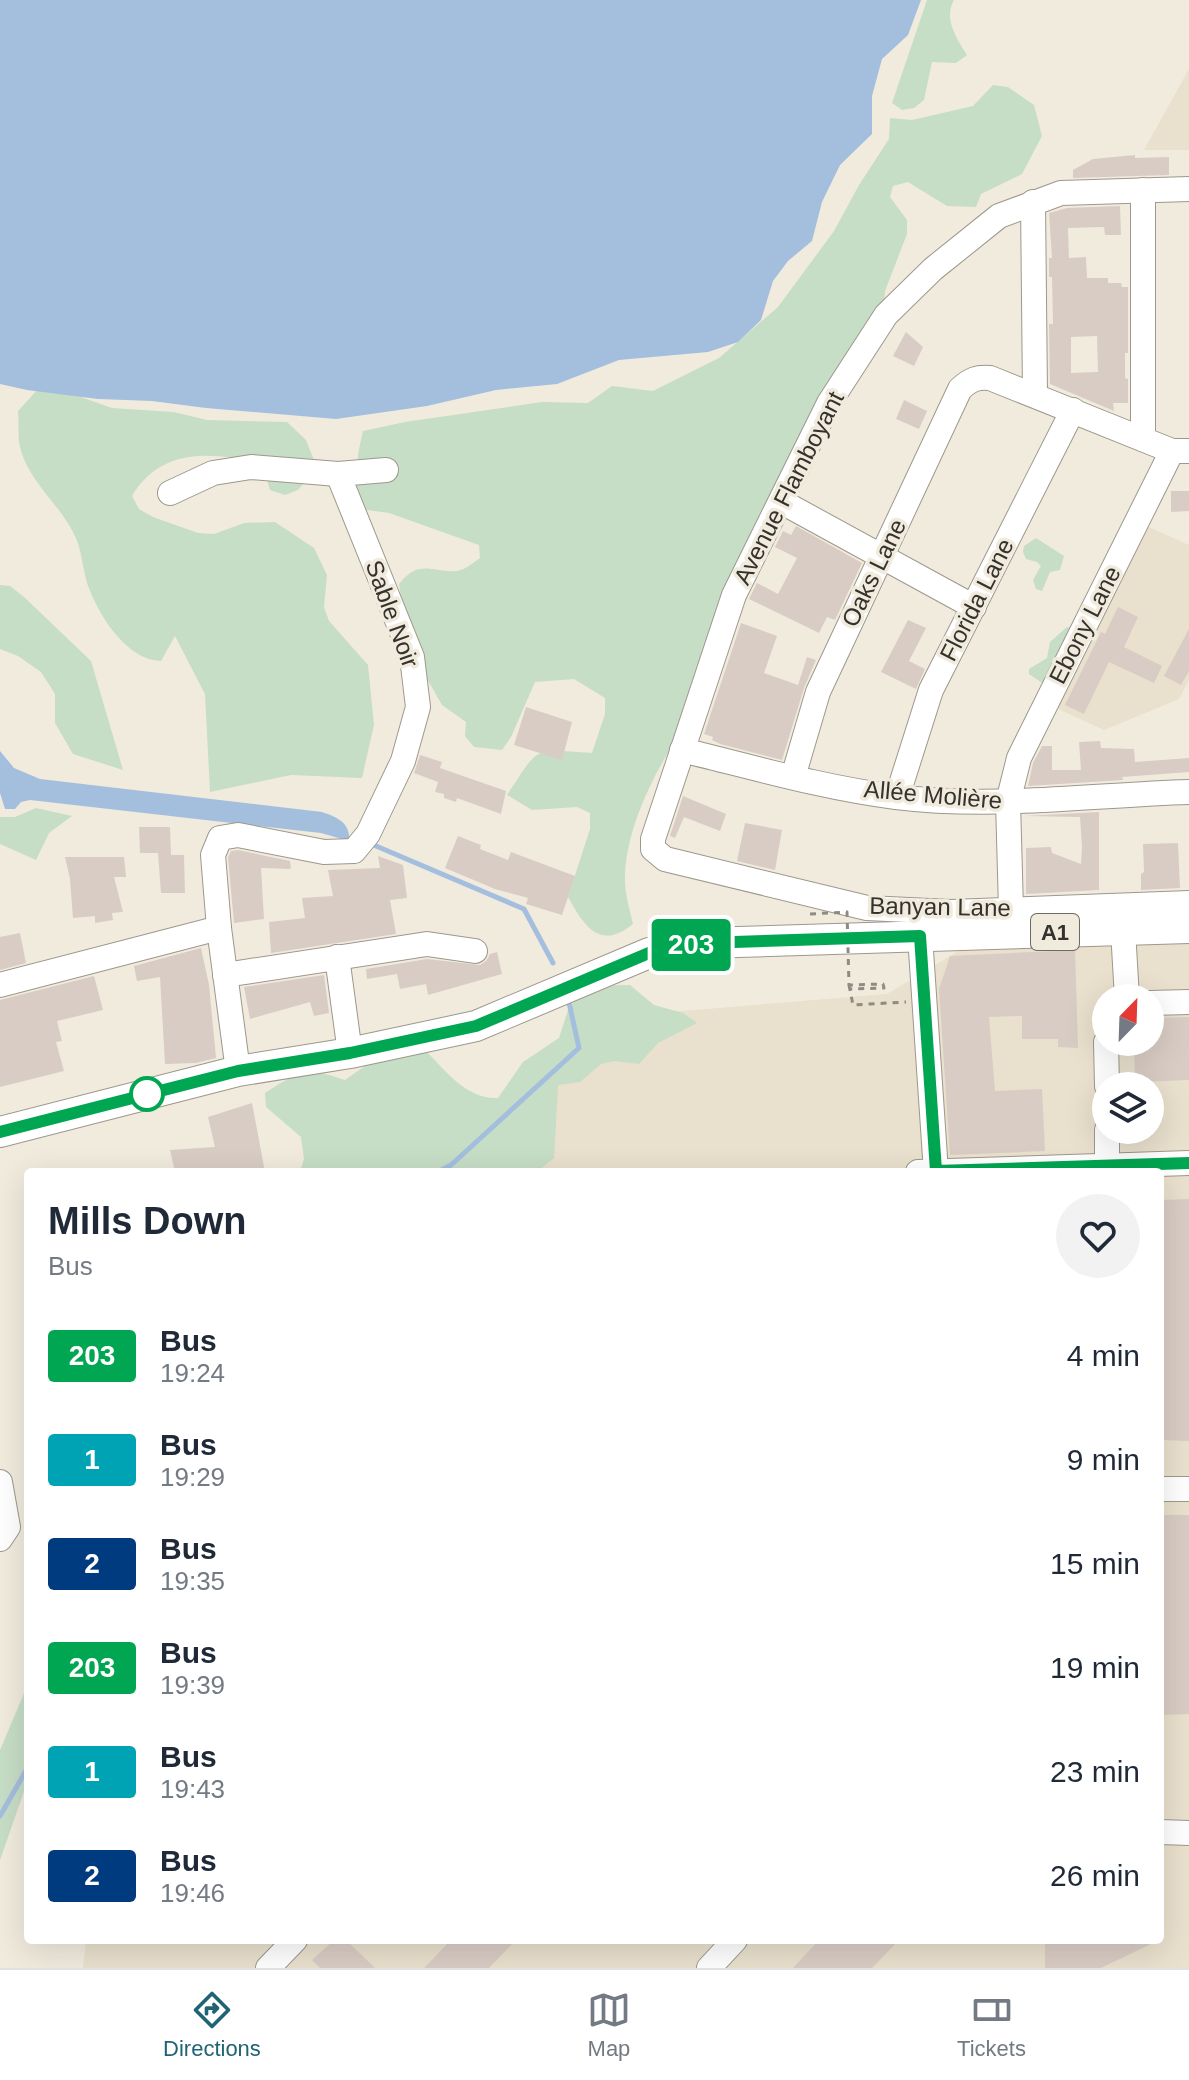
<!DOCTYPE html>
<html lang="en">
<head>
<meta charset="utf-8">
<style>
  body { margin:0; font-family:Arial,sans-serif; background:#f2f2f3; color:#1f2937; height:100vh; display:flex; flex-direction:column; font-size:30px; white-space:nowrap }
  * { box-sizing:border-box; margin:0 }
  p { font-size:26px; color:#747a83 }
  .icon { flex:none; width:44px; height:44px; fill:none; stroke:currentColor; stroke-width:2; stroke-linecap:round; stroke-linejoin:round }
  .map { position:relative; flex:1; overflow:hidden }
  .details { position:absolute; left:24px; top:1168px; width:1140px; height:776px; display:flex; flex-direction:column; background:#fff; border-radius:8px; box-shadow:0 8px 32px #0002 }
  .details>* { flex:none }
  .badge { padding:0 16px; border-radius:6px; font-size:28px; line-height:52px }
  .needle { width:52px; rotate:23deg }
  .tools { position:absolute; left:1092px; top:984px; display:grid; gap:16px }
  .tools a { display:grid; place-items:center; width:72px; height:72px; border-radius:50%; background:#fff; box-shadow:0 8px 32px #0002; font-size:40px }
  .map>.badge { position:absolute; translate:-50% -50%; box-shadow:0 0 0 4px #fff }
  .round { display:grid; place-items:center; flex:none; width:84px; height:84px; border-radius:42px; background:#f2f2f3 }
  .headline { display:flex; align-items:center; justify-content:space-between; height:136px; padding:0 24px }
  h1 { font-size:38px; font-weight:800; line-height:60px }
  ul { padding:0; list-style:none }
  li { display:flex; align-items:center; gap:24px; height:104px; padding:0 24px }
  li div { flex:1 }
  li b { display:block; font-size:30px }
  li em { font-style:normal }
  li .badge { min-width:88px; font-weight:700; text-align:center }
  .tabs { display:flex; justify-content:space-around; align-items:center; height:112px; border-top:2px solid #e0e1e3; background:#fff; font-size:22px; color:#747a83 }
  .tabs a { display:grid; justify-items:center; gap:4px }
  .tabs .current { color:#1f6475 }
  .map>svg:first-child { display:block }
  .built { fill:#e9e0cd; fill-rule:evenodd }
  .green { fill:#c6ddc6 }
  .water { fill:#a4bede }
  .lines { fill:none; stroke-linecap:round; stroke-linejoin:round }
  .stream { stroke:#a4bede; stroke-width:5 }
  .building { fill:#d9ccc4; fill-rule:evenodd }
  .minor-casing { stroke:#9d988c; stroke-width:26 }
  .major-casing { stroke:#9d988c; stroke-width:32 }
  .path { stroke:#8f8b83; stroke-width:3; stroke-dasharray:6 6; stroke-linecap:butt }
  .minor { stroke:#fff; stroke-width:24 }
  .major { stroke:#fff; stroke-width:30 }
  .path-bridge { stroke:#8f8b83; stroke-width:3; stroke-dasharray:6 6; stroke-linecap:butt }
  .line-casing { stroke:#fff; stroke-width:18 }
  .line { stroke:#00a651; stroke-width:12 }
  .stop-dot { fill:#fff; stroke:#00a651; stroke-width:4 }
  .labels { text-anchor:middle; stroke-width:7; stroke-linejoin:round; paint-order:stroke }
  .shield { fill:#f1ebde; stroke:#6d6a62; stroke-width:2 }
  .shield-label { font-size:22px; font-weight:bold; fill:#34322d }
  .street-label { font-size:24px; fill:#34322d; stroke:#f1ebde }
</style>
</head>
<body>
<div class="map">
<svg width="1189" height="1968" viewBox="0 0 1189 1968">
  <rect width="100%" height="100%" fill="#f1ebde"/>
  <g class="built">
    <path d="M1189,69V150H1144Z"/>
    <path d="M1144,525L1189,545V680L1179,699L1104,730L1054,707Z"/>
    <path d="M1189,934V1968H83L86,1940H1160V1172H431L585,1019L887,994L980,938ZM1106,998H1150V1042H1106ZM1106,1086H1150V1130H1106Z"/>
  </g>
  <g class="green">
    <path d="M927,0H954C943,19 957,39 967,55L956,63L932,62L924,100L914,108L902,110L892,103Z"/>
    <path d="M993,85L1008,87L1034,105L1042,136L1022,174L981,194L976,207L947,206L908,182L893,186L890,197L907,220V234L885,291L883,314L863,346L683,730C655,769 624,832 625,881C625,895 630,910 633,924C600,951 584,926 568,897L590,829V813L577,807L532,810L507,795C540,745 532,749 592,753L605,714V698L574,679L535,682L511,737L502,750L474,747L465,736L466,722L442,705L408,646L399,584C420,558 431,573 457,571C465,570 473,563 480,558L479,545L389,513L360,509C354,481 356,459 363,431L405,422L542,402L588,403L612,386L653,391L719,358L778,307L834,231L859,185L889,139L890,118L912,120L973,106Z"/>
    <path d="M53,387L112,408L174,412L207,420L287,422L306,440L317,468L298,490L285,495L270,490L262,463C213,453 162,446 132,496L139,509L153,517L198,533L214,534L244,523L275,522L314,548L327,575L324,607L329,621L368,665L374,725L362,778L291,775L210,792L205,694L175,636L161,661C128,660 102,620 90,591C82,573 83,549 73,532C57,501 25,478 19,442C18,432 19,421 18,411L39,388Z"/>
    <path d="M1036,538L1064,556L1060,570L1050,572L1042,591L1036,589L1033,580L1041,566L1037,562L1026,559L1023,552L1024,546Z"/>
    <path d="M0,585L10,586L24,597L91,661L123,770L73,754L55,723V694L41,672L18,656L0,649Z"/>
    <path d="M1067,627L1071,628L1045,685L1029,674V669L1047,658L1050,642Z"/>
    <path d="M36,808L72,816L49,833L36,860L0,844V817H15Z"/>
    <path d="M630,985L654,1005L683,1013L697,1023L658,1043L639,1064L614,1061L601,1064L580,1082L558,1085L554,1158L537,1172H300L304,1159L301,1137L266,1107L265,1093C299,1071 306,1066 345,1080L379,1056L424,1049C445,1070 467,1100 498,1098L523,1062L559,1038L568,1010L584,986Z"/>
    <path d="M28,1684V1780L0,1860V1750Z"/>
  </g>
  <g class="water">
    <path d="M0,0H921L908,35L882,59L872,96V134L840,165L822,202L812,241L788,261L773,281L761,320L738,342L708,352L619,360L557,384L496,390L427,406L336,419L206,408L152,401L98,399L27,390L0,384Z"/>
    <path d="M0,751L14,768L40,779L322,812C337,817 351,823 349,841L321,833L30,800L21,802L15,809H5L0,793Z"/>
  </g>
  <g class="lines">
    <g class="stream">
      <path d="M369,843L524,909L553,963"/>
      <path d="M438,1172L451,1165L579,1048L568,998"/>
      <path d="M0,1816L28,1767"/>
    </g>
  </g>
  <g class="building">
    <path d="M1135,155V158L1169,157V175L1073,178V170L1093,159Z"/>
    <path d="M1120,206L1121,235H1105L1104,227L1068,228L1069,258L1086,257L1087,278H1108V283H1121L1122,287H1128V353H1125V378L1128,379V403H1113L1114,411L1050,384L1049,324H1053L1052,277H1049V258H1052L1049,213L1067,208ZM1097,336L1098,372L1071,373V337Z"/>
    <path d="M906,332L923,347L914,366L893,356Z"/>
    <path d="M904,400L927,411L919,429L896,419Z"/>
    <path d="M1171,491H1189V511L1171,512Z"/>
    <path d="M796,526L862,563L835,620L827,617L819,633L749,599L757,583L778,594L797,558L775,547L783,531L791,535Z"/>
    <path d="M1118,607L1138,617L1124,647L1162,666L1154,683L1109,662L1084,714L1065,705L1101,632L1105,634Z"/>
    <path d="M908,620L926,628L909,661L925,669L916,689L881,672Z"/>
    <path d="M741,623L777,636L764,673L798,685L807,657L816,660L804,688L782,760L720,744L712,740L713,737L704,734Z"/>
    <path d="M1189,629V671L1181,685L1164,676Z"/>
    <path d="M526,707L572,722L562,760L514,745Z"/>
    <path d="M1100,741L1101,748L1134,749L1135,762L1189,758V772L1122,777L1123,780L1028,786L1033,763L1042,746H1052V770H1081L1079,742Z"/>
    <path d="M420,755L442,762L440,768L506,791L501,814L457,798L456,802L444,798V794L435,792L438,782L414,773Z"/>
    <path d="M683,796L726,814L720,831L684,817L675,838L670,836Z"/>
    <path d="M1099,812V890L1026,894V848L1051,847L1052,853L1081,864L1082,847L1080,817L1023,816Z"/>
    <path d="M745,823L782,830L775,870L737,861Z"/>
    <path d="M139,827H170L171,855H184L185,893H161L158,853H140Z"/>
    <path d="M458,836L481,845L480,849L508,860L511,852L575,876L562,915L526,904L528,898L495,889L445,868Z"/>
    <path d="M1178,843L1180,888L1141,890V874L1144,872L1143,844Z"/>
    <path d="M238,850L290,861L291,869L261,868L264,919L234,923L228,857L231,851Z"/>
    <path d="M378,856L403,865L407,898L390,900L396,934L271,953L269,922L305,918L302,898L333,896L328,870L380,868Z"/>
    <path d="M65,857H124L126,877H114L123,912L112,913L113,920L95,923V916L73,918L70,879Z"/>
    <path d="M20,933L26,963L0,970V937Z"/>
    <path d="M201,948L209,985L216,1058L196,1063L165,1064L160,977L137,981L134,966Z"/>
    <path d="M1075,950L1078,1048L1058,1047V1039H1022V1016L989,1017L995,1091L1042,1089L1045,1151L950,1155L939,989L950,956Z"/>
    <path d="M497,952L502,974L428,995L426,984L400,989L397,974L367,979L366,969L427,959L480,965L486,961L490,954Z"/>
    <path d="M324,975L329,1013L314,1016L310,1002L250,1019L244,987Z"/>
    <path d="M94,976L103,1010L57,1021L62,1041L56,1042L64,1071L0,1087V1000Z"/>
    <path d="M1189,1017V1080L1135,1082L1134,1042H1150V1018Z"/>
    <path d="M252,1103L265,1172H175L170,1150L215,1147L208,1117Z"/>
    <path d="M1189,1199V1441L1160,1440V1200Z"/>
    <path d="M1160,1515H1189V1714L1160,1715Z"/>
    <path d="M334,1940H346L375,1968H320L312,1960Z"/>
    <path d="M451,1940H516L489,1968H424Z"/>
    <path d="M819,1940H899L872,1968H793Z"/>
    <path d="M1045,1940H1159L1101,1968H1045Z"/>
  </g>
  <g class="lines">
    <defs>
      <g id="minor">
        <path d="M1189,189L1061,193L999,216L933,269L886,315L829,403L734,595L653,839V849L665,859L867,908L951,912L1189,903"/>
        <path d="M1143,190V439"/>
        <path d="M1033,202L1035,394"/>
        <path d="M170,493L213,473L251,467L338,474L386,470"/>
        <path d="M782,502L974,607"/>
        <path d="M682,750C752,767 824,788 896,797C994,809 1092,795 1189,792"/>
        <path d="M793,777L818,692L960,389C971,379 977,377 990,378L1172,451H1189"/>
        <path d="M897,797L931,690L1073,410"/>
        <path d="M1011,909L1008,802L1019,758L1172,451"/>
        <path d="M1123,930L1127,998"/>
        <path d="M920,936L936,1172"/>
        <path d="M337,957L350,1053"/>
        <path d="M225,975L427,944L475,951"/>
        <path d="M0,985L219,928"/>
        <path d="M1150,1003L1189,1002"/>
        <path d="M1106,1042L1107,1086"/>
        <path d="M238,1071L219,928L213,855L220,838L238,835L324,852L354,851L368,834L403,761L418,707L412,657L338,474"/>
        <path d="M1107,1130V1166"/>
        <path d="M918,1172L1189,1163"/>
        <path d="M0,1482L8,1527L0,1539"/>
        <path d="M1160,1489H1189"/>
        <path d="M1160,1832L1189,1833"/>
        <path d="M268,1968L295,1940"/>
        <path d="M709,1968L735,1940"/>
      </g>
      <path id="major" d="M0,1132L238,1071L350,1053L476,1026L649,953L704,943L1189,928"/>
    </defs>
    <use href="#minor" class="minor-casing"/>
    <use href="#major" class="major-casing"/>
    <path class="path" d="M849,985L853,1005L906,1002"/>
    <use href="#minor" class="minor"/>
    <use href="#major" class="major"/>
    <path class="path-bridge" d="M810,914L847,912L849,985L883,984L884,988L850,989"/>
  </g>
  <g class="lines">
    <defs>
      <path id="line" d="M0,1132L238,1071L350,1053L476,1026L649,953L704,943L920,936L936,1171L1189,1163"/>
    </defs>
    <use href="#line" class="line-casing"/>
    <use href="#line" class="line"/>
  </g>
  <circle class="stop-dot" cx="147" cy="1094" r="16"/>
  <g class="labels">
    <rect class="shield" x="1031" y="914" width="48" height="36" rx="6"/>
    <g class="shield-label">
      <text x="1055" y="940">A1</text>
    </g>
    <g class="street-label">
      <text transform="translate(789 488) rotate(-63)" y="8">Avenue Flamboyant</text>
      <text transform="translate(874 573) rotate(-64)" y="8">Oaks Lane</text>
      <text transform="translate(977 600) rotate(-63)" y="8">Florida Lane</text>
      <text transform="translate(392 614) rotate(70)" y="8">Sable Noir</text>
      <text transform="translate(1085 625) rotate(-63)" y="8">Ebony Lane</text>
      <text transform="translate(933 795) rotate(5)" y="8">Allée Molière</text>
      <text transform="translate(940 907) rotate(1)" y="8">Banyan Lane</text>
    </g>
  </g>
</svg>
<div class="tools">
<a><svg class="needle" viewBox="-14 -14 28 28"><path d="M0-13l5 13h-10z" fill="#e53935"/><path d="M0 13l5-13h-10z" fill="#747a83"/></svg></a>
<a><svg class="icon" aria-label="layers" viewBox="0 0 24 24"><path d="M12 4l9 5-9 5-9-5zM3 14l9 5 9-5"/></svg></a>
</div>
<b class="badge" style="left:691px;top:945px;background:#00a651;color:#fff">203</b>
<section class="details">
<div class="headline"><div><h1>Mills Down</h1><p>Bus</p></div><a class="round"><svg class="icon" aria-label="heart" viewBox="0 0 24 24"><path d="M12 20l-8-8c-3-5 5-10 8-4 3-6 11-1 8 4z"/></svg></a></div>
<ul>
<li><span class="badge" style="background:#00a651;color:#fff">203</span><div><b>Bus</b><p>19:24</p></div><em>4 min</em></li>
<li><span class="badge" style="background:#00a3b4;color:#fff">1</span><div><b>Bus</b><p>19:29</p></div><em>9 min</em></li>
<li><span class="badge" style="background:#003b80;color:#fff">2</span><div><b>Bus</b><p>19:35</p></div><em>15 min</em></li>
<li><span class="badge" style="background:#00a651;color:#fff">203</span><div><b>Bus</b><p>19:39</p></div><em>19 min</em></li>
<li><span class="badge" style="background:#00a3b4;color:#fff">1</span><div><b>Bus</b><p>19:43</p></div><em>23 min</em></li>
<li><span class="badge" style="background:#003b80;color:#fff">2</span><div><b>Bus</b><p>19:46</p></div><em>26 min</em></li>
</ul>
</section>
</div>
<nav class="tabs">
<a class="current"><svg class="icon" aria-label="directions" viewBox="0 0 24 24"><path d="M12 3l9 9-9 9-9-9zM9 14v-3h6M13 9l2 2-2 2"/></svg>Directions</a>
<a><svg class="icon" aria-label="map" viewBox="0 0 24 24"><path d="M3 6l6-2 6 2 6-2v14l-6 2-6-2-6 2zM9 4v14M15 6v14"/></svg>Map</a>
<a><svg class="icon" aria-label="tickets" viewBox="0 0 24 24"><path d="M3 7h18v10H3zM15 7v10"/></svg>Tickets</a>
</nav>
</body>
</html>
